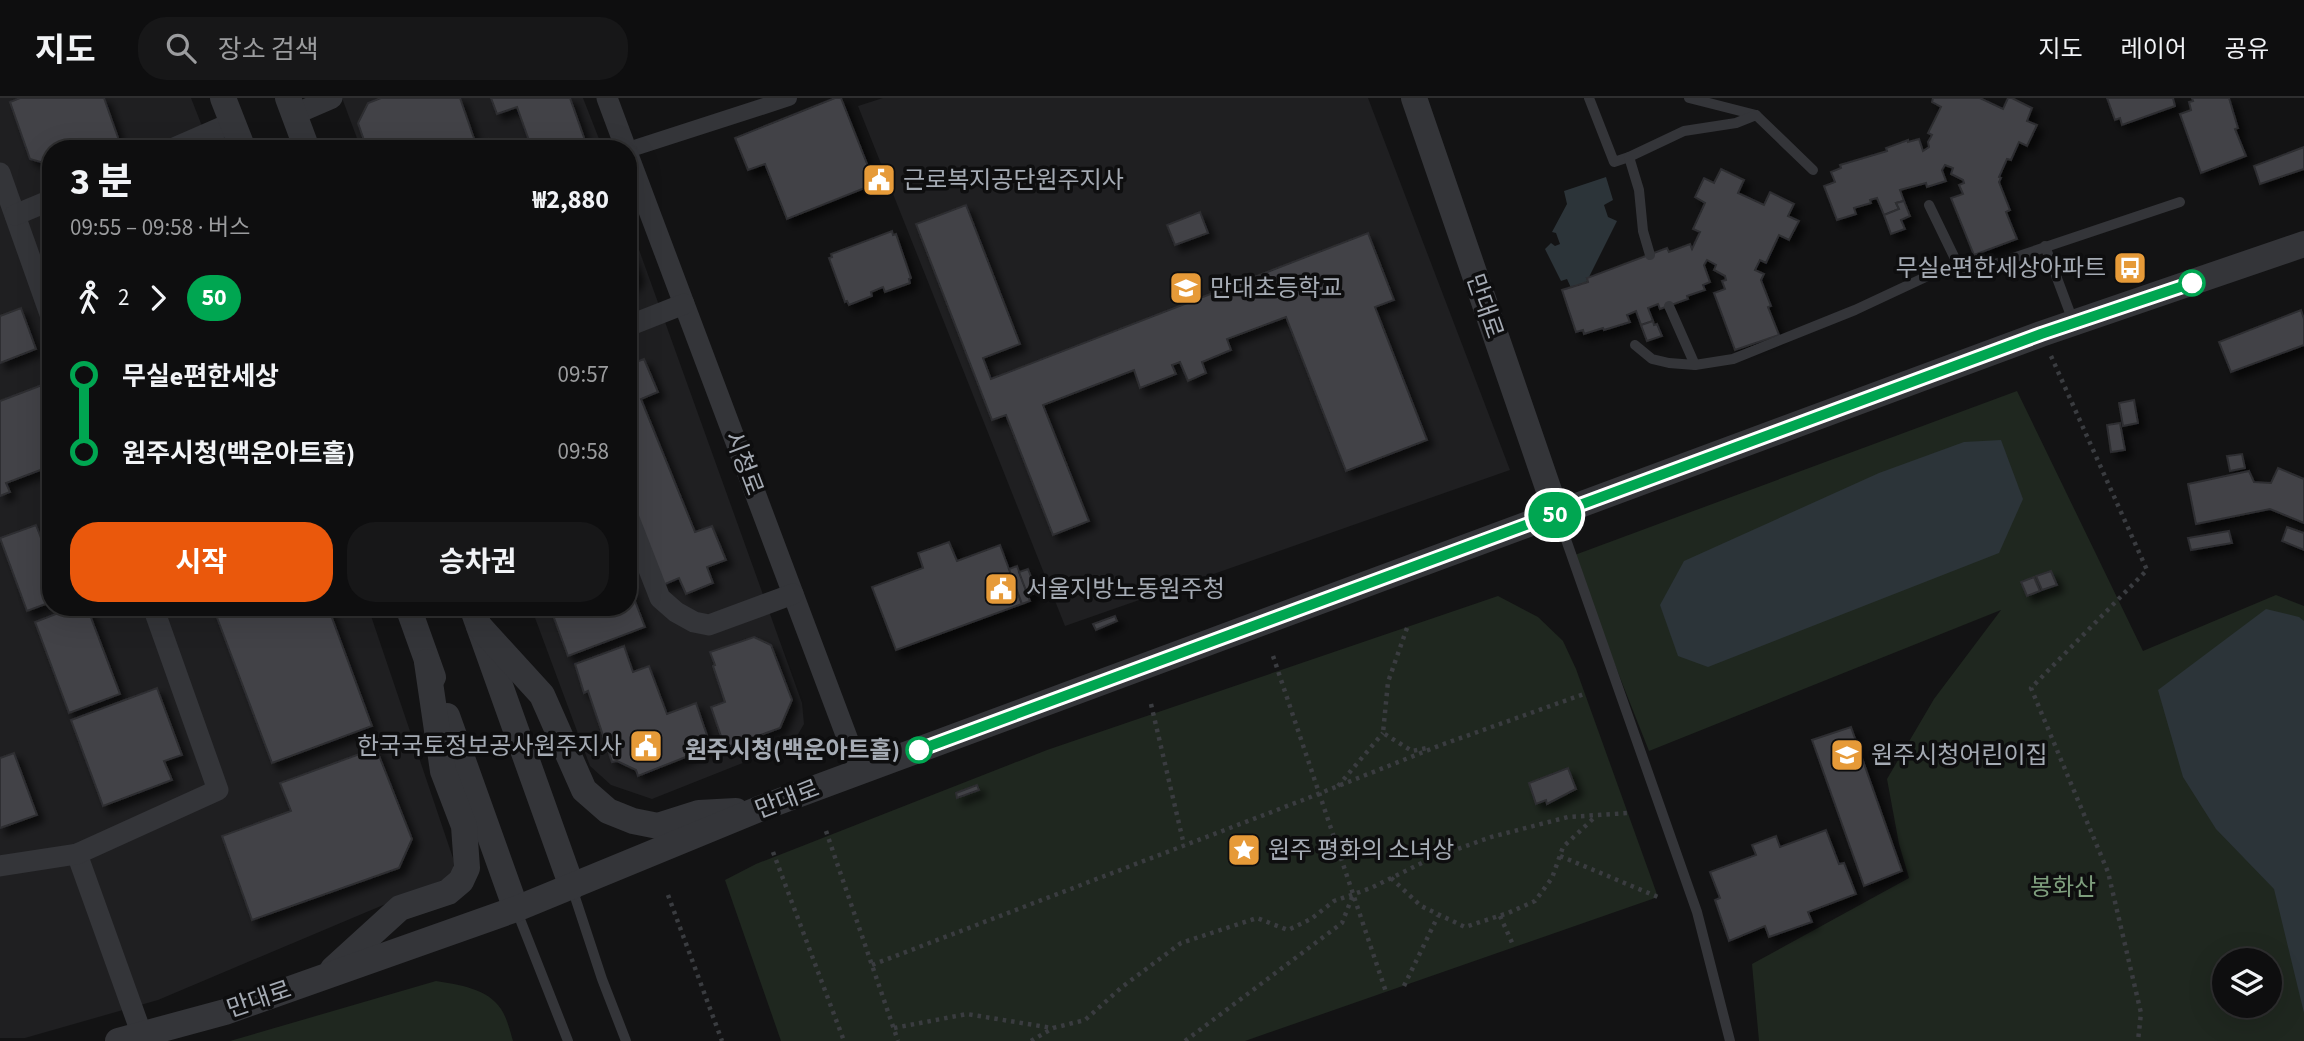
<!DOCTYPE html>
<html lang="ko">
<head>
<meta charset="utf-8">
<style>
  body { margin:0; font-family:"Source Sans 3","Noto Sans KR",sans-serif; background:#171718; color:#f1f3f6; height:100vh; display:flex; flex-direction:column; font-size:26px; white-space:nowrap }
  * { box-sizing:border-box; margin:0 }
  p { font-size:23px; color:#9b9c9e }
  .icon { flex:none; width:38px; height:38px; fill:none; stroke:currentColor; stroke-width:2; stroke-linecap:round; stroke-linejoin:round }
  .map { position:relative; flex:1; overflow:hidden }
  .drawer { position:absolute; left:42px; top:42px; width:595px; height:476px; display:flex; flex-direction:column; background:#0e0e0f; border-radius:28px; box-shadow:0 7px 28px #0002,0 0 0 2px #2e2e2f }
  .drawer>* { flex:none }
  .badge { padding:0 14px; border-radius:23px; font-size:24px; line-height:46px }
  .tools { position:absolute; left:2212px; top:850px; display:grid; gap:14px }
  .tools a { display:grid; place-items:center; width:70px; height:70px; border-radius:50%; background:#0e0e0f; box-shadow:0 7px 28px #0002,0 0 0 2px #2e2e2f; font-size:35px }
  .map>.badge { position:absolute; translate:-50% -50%; box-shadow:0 0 0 4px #fff }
  .legs { display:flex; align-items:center; gap:10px; height:77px; padding:0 28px; font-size:23px }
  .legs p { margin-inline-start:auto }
  .headline { display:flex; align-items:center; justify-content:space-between; height:119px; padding:0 28px }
  h1 { font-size:38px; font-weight:700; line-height:52px }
  .button { display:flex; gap:14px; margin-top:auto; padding:14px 28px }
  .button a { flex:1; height:80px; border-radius:28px; background:#ea580c; color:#fff; font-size:28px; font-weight:700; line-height:80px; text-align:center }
  .button a+a { background:#171718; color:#f1f3f6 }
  ul { padding:0 28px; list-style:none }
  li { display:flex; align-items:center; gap:24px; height:77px; font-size:26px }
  li i { display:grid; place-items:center; width:10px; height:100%; margin:0 9px; background:currentColor }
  li i::after { content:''; width:18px; height:18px; margin:-9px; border:5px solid; border-radius:50%; background:#0e0e0f }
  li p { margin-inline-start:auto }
  li:first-child i { background:linear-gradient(#0000 50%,currentColor 0) }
  li:last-child i { background:linear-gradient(currentColor 50%,#0000 0) }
  header { display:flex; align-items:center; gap:42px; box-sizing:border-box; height:98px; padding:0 35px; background:#0e0e0f; border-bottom:2px solid #2e2e2f }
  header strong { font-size:33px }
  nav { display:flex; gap:38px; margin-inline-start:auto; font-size:24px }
  .search { width:490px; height:63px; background:#171718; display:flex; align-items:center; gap:18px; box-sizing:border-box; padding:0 24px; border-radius:28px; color:#9b9c9e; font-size:26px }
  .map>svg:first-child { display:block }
  .built { fill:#1f1f21 }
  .green { fill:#1f271f; fill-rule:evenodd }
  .water { fill:#2c3439 }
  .building { fill:#424347; stroke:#2d2d30; stroke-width:2; filter:url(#shadow) }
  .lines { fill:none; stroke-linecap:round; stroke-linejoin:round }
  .path { stroke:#3a3c40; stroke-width:4.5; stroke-dasharray:3.5 5; stroke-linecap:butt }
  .service { stroke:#343539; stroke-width:10 }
  .pedestrian { stroke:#343539; stroke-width:16 }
  .minor { stroke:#343539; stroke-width:21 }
  .tertiary { stroke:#343539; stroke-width:26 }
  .line-1-casing { stroke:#fff; stroke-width:16 }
  .line-1 { stroke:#00a651; stroke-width:10 }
  .stop-1-dot { fill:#fff; stroke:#00a651; stroke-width:3.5 }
  .labels { text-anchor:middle; stroke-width:7; stroke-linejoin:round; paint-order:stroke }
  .poi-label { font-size:24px; fill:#a5abb4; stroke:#0e0e0f; text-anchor:start }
  .street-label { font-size:24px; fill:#a5abb4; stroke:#0e0e0f }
  .stop-label { font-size:24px; font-weight:bold; fill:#a5abb4; stroke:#0e0e0f; text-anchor:end }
  .park-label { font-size:24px; fill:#7e9e7d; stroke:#0e0e0f }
</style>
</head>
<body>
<header>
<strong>지도</strong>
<div class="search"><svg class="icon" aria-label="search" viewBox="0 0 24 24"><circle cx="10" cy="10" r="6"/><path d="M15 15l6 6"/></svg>장소 검색</div>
<nav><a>지도</a><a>레이어</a><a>공유</a></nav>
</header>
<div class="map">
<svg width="2304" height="943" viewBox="0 0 2304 943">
  <defs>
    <filter id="shadow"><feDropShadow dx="6" dy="6" stdDeviation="3.5" flood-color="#0009"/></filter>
  </defs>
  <rect width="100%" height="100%" fill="#131314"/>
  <g class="built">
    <path d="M0,0H191L211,51H51V509H368L454,763L452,778L229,872L158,902L25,940H0Z"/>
    <path d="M342,0H583L603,51H361Z"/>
    <path d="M883,0H1368L1510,372L1065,528L858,8Z"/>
    <path d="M628,121L802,605L804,626L793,645L652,701L611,687L590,668L531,509H628Z"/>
  </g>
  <g class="green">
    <path d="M2017,293L2143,553L2276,497L2304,508V943H1759L1752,866L1909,780L1899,746L1887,681L1934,601L2001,512L1649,653L1572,458ZM2224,863H2270V908H2224Z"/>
    <path d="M1498,498L1538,519L1563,543L1576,571L1658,799L1245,943H781L725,782L756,766L1047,652Z"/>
    <path d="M436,883C459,887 487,890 501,911C507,920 510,933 513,943H230Z"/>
  </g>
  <g class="water">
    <path d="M1606,79L1613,102L1604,107L1608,119L1617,123L1577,203L1567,181L1561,183L1545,151L1551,145L1555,148L1560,146L1556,135L1552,134L1567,106L1564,93Z"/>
    <path d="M2001,342L2023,401L1999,455L1708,569L1678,558L1660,507L1684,463L1879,375L1964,344Z"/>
    <path d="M2266,511L2299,519L2304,523V915L2274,791L2216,731L2183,679L2158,592Z"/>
  </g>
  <g class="building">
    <path d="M20,0H104L121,48L113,51H51V67L30,61L10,4Z"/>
    <path d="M381,0H460L476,46L488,41L491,51H367L358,25L368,5Z"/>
    <path d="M491,0H570L587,48L580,51H532L517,9L497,16Z"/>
    <path d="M835,0H841L875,86L787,121L765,66L748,72L735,40Z"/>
    <path d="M1933,0H1980L2003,11L2008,0H2012L2032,10L2027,23L2037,27L2027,48L2019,44L2011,62L2007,61L1999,79L2001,80L1999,84L2010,112L2006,114L2017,141L1974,157L1951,100L1963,96L1959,87L1964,85L1963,82L1951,76L1953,70L1945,67L1942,72L1946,83L1927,89L1926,85L1900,92L1904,103L1896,105L1899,111L1884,117L1877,100L1870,102L1871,105L1854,110L1856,116L1837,122L1824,88L1835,84L1831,74L1841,70L1840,67L1887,53L1886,50L1908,42V44L1919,41L1923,53L1929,49L1928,44L1932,37L1928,35L1941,9L1932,4Z"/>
    <path d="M2107,0H2173L2175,8L2122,27L2120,20L2115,22Z"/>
    <path d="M2192,0H2229L2238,30L2235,31L2246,58L2201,75L2180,16L2191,12L2189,4L2193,3Z"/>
    <path d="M2304,49V71L2260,86L2254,68Z"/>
    <path d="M1721,71L1744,82L1738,95L1764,107L1770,94L1794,106L1788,118L1799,123L1789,142L1779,137L1766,165L1760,162L1755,172L1764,176L1761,182L1771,208L1768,209L1779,237L1735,252L1714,195L1725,191L1722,183L1726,182L1725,178L1714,172L1716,167L1707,162L1704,167L1710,184L1703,187L1705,192L1687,198L1688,201L1660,211L1658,206L1648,210L1653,223L1641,227L1636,213L1627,217L1630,224L1604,232L1603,230L1584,236L1583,232L1576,234L1562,192L1588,184L1587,180L1667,150L1669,154L1690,146L1692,151L1700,134L1693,131L1705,105L1695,99L1704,80L1714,85Z"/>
    <path d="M1904,103L1910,118L1901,122L1905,131L1891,136L1884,117L1899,111L1896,105Z"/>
    <path d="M966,107L1020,246L983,260L991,281L1368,135L1394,202L1375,209L1427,342L1346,373L1286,219L1227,241L1231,252L1202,264L1206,275L1188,283L1180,264L1172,267L1176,276L1140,290L1134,272L1043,307L1089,423L1053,437L1006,317L992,322L916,126Z"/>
    <path d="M1200,114L1208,135L1175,147L1167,127Z"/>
    <path d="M892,133L893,137L896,136L911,180L909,181L910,185L885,194L883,189L871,194L872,198L849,207L847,203L845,204L829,160L832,159L831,156Z"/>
    <path d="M628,154L638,178L628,191Z"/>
    <path d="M21,210L36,251L0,265V218Z"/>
    <path d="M2301,212L2304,221V247L2231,274L2219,244Z"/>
    <path d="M1653,223L1654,227L1657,226L1662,238L1647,243L1641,227Z"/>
    <path d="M644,261L658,294L641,301L695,434L712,428L726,462L707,469L713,485L686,496L679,480L663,487L628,401V267Z"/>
    <path d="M50,284L51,368L6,385L10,394L0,398V303Z"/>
    <path d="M2134,302L2138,325L2123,328L2119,305Z"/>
    <path d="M2120,325L2125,352L2111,354L2107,327Z"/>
    <path d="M2242,356L2245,370L2230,373L2227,358Z"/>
    <path d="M2278,370L2304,381V425L2270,411L2196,426L2188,386L2249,373L2254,384L2271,385Z"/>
    <path d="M36,427L51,466V504L27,513L0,440Z"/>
    <path d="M2287,429L2304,435V452L2282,443Z"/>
    <path d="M2229,433L2232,445L2191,452L2188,440Z"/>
    <path d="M949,444L957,463L1000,447L1022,506L896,552L872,489L923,470L918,455Z"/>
    <path d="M1017,468L1030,503L1022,506L1009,471Z"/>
    <path d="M1028,471L1037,494L1028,498L1019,474Z"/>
    <path d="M2051,473L2057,487L2042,492L2036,478Z"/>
    <path d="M2034,479L2040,493L2027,498L2021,484Z"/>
    <path d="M628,485L645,529L568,558L550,509H628Z"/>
    <path d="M74,509H87L120,596L69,615L35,524Z"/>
    <path d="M213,509H328L372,628L272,665Z"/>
    <path d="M1115,518L1117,523L1096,532L1093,526Z"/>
    <path d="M754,539L771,547L792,602L780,630L725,650L711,609L725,604L713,568L715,567L710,554Z"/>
    <path d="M624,548L633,574L649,568L667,616L696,605L711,649L638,678L636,672L617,663L612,664L588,593L584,595L575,566Z"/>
    <path d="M157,590L182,657L164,663L172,682L103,708L71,622Z"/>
    <path d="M1851,629L1902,773L1864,788L1812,642Z"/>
    <path d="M376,650L412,741L399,770L252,822L222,738L291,713L280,685Z"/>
    <path d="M14,655L37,717L0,730V660Z"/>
    <path d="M1568,670L1576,691L1547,706L1546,702L1536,706L1529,685Z"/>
    <path d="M977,687L979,692L957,700L956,695Z"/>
    <path d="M1826,732L1839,766L1844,765L1856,796L1808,814L1812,824L1769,839L1765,828L1729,843L1715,802L1720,800L1710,774L1756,757L1752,747L1776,738L1780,749Z"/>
  </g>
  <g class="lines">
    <g class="path">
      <path d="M2051,258L2147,472L2031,590L2108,774L2141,915L2138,943"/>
      <path d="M1407,530L1388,584L1383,635L1412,653L1427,650"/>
      <path d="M1273,558L1386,894"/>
      <path d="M1151,606L1184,747"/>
      <path d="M1338,688L1383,635"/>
      <path d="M826,733L898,943"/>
      <path d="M773,754L844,943"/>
      <path d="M1560,758L1658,799"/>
      <path d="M1391,780L1421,808L1465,829L1508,815L1535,803L1552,780L1563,749L1596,718"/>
      <path d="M668,797L722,943"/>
      <path d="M1500,818L1514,849"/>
      <path d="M872,867L1303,702L1441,647L1584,596"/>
      <path d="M1404,888L1438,818"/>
      <path d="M894,930L967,916L1052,930"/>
      <path d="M1031,943L1053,930L1085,922L1122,889L1181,845L1257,820L1288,832L1311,821L1334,803L1371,790L1430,761L1491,739L1568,719L1628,715"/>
      <path d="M1185,943L1342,825L1353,797"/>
    </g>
    <g class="service">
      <path d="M1589,0L1614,64L1629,59"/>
      <path d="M1689,0L1756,17"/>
      <path d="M1929,107L1961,173"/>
      <path d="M2045,148L2073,223"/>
      <path d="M1650,157L1643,133L1639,92L1629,59L1684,33L1736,25L1756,17L1813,72"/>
      <path d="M1669,208L1695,267"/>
      <path d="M1635,247L1652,261L1669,265L1695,267L1733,261L1855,212L1932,176L1995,166L2180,104"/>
      <path d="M1557,416L1697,814L1730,943"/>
      <path d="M572,790L602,881L626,943"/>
      <path d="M516,811L568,943"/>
    </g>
    <path class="pedestrian" d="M628,52L789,0"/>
    <g class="minor">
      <path d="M607,0L626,51"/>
      <path d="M295,16L332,0"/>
      <path d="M172,51L234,24"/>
      <path d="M628,57L860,674"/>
      <path d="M0,75L51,219"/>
      <path d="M15,117L51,102"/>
      <path d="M628,228L684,206"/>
      <path d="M628,418L660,500L676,514L694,524L709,527L793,496"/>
      <path d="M77,756L142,937"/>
      <path d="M0,768L77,756L218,692L153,509"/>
    </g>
    <g class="tertiary">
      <path d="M223,0L243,51"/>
      <path d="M288,0L307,51"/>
      <path d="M1414,0L1557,416"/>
      <path d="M408,509L433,579"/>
      <path d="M472,509L572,789"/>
      <path d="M479,528L542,597L584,692L608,713L633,723L658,728L699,715L736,713"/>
      <path d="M447,618L516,811"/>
      <path d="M333,871L400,810L448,794L461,783L467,770L464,728L443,673L427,564"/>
      <path d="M118,943L225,914L516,811L759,711L2041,236L2304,146"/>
    </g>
  </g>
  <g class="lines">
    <defs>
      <path id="line-1" d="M919,652L2041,236L2192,185"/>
    </defs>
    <use href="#line-1" class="line-1-casing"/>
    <use href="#line-1" class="line-1"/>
  </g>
  <defs>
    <symbol id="civic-square" viewBox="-11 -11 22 22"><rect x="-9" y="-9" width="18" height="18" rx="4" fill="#e69a38" stroke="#0e0e0f"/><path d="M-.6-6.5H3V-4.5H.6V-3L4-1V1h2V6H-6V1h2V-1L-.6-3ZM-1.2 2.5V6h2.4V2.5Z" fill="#fff"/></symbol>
    <symbol id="bus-square" viewBox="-11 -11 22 22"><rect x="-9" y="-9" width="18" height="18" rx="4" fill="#e69a38" stroke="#0e0e0f"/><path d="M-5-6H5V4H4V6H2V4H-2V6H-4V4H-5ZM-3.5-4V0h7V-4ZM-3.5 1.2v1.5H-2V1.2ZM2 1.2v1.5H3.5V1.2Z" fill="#fff"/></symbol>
    <symbol id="school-square" viewBox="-11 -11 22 22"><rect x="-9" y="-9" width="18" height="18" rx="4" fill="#e69a38" stroke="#0e0e0f"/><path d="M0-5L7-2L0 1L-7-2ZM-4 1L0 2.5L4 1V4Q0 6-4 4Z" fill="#fff"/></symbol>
    <symbol id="sight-square" viewBox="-11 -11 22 22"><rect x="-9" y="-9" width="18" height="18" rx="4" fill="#e69a38" stroke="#0e0e0f"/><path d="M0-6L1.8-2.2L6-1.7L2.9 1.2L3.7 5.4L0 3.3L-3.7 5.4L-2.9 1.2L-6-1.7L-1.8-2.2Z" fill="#fff"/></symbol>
  </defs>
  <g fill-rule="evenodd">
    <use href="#civic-square" x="860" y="63" width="38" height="38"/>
    <use href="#bus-square" x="2111" y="151" width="38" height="38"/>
    <use href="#school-square" x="1167" y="171" width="38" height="38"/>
    <use href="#civic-square" x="982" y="472" width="38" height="38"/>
    <use href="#civic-square" x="627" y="629" width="38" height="38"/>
    <use href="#school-square" x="1828" y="638" width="38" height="38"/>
    <use href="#sight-square" x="1225" y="733" width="38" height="38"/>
  </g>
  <g class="stop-1-dot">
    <circle cx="2192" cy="185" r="12"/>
    <circle cx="919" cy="652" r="12"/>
  </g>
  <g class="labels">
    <g class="poi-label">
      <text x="903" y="90">근로복지공단원주지사</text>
      <text x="2106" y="178" text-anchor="end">무실e편한세상아파트</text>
      <text x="1210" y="198">만대초등학교</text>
      <text x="1026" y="499">서울지방노동원주청</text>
      <text x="622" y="656" text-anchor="end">한국국토정보공사원주지사</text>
      <text x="1871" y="665">원주시청어린이집</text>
      <text x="1268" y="760">원주 평화의 소녀상</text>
    </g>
    <g class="street-label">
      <text transform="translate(1485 208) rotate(71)" y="8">만대로</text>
      <text transform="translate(744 365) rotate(69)" y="8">시청로</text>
      <text transform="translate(787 701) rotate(-21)" y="8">만대로</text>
      <text transform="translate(259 901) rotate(-19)" y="8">만대로</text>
    </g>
    <g class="stop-label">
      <text x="900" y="660">원주시청(백운아트홀)</text>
    </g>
    <g class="park-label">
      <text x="2063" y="797">봉화산</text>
    </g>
  </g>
</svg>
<div class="tools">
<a><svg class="icon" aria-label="layers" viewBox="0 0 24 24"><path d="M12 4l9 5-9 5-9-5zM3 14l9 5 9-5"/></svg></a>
</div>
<b class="badge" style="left:1555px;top:417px;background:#00a651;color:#fff">50</b>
<section class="drawer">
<div class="headline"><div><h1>3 분</h1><p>09:55 – 09:58 · 버스</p></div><b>₩2,880</b></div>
<div class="legs"><svg class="icon" aria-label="walk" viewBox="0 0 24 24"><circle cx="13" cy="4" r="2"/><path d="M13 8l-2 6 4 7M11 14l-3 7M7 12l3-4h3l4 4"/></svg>2<svg class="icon" aria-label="forward" viewBox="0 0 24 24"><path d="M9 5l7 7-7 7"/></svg><b class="badge" style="background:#00a651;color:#fff">50</b></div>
<ul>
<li><i style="color:#00a651"></i><b>무실e편한세상</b><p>09:57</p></li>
<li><i style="color:#00a651"></i><b>원주시청(백운아트홀)</b><p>09:58</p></li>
</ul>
<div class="button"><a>시작</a><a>승차권</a></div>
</section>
</div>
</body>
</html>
